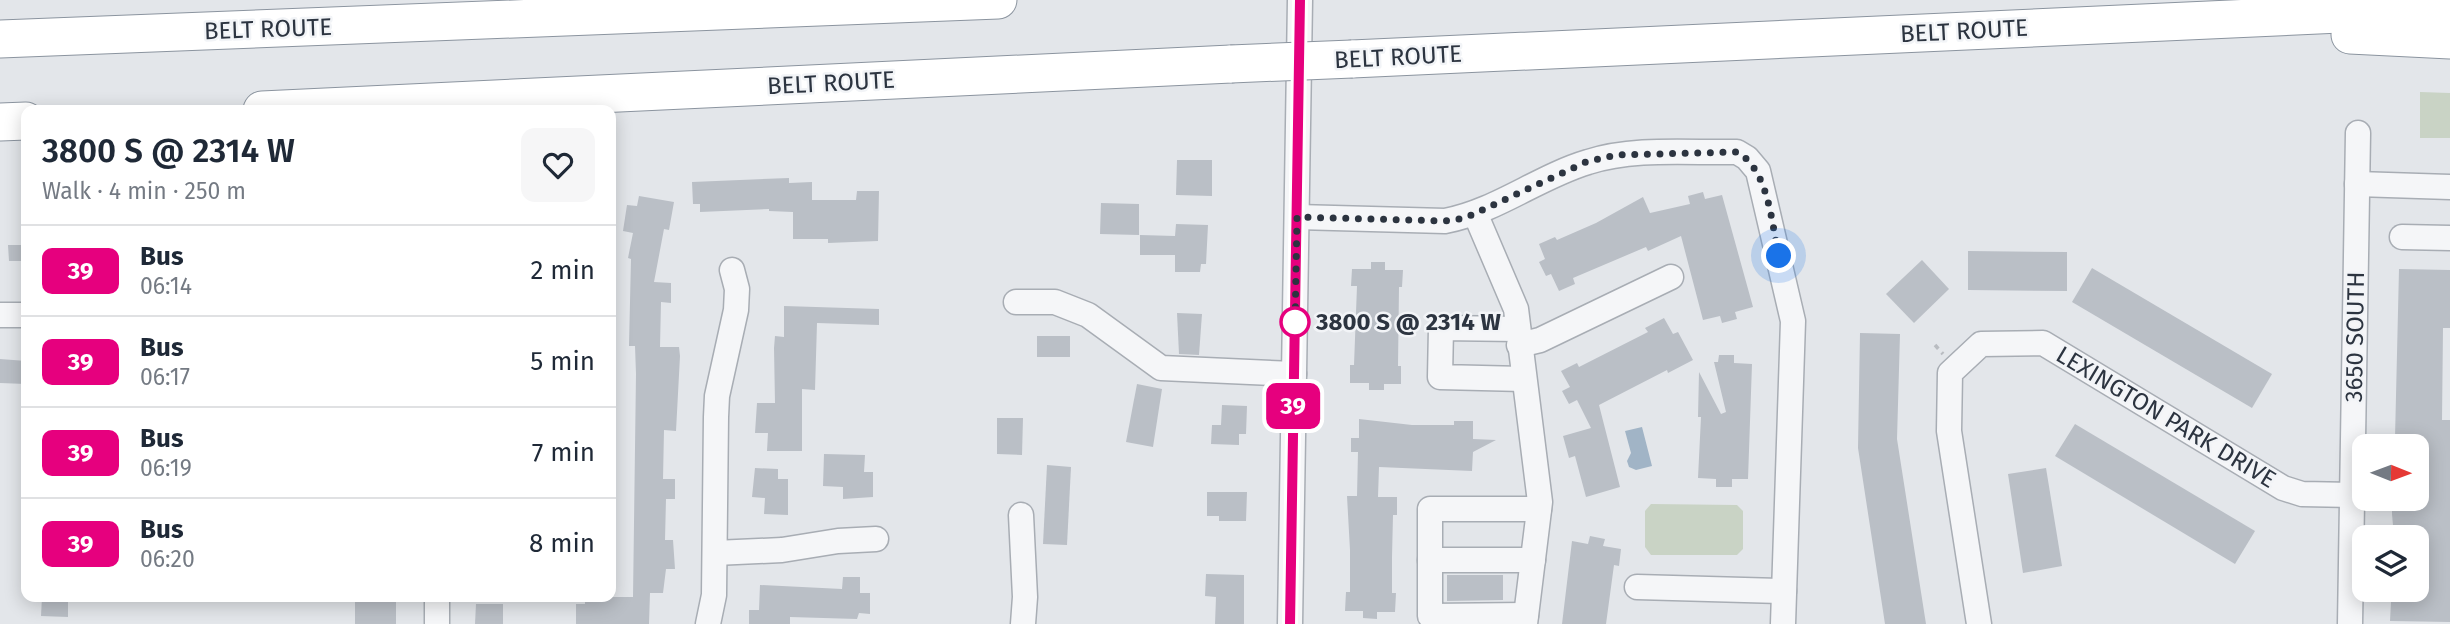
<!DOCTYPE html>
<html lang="en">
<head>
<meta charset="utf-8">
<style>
  body { margin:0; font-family:"Fira Sans",sans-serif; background:#f6f6f7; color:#1f2937; height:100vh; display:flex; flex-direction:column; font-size:26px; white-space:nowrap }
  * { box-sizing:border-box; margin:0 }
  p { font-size:23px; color:#747a83 }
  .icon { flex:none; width:38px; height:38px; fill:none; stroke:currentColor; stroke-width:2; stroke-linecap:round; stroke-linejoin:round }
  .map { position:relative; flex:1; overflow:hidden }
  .side { position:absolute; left:21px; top:105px; width:595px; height:497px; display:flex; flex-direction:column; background:#fff; border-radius:14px; box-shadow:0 4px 18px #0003 }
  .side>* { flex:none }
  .badge { padding:0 14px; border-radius:10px; font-size:24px; line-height:46px }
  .needle { width:46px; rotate:91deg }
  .fabs { position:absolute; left:2352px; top:434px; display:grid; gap:14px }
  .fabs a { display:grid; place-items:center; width:77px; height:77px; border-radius:14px; background:#fff; box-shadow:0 4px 18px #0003; font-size:35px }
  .you { position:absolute; width:35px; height:35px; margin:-18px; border:5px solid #fff; border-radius:50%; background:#1a73e8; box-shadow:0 0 0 10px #1a73e833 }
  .map>.badge { position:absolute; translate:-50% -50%; box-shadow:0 0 0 4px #fff }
  .round { display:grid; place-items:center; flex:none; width:74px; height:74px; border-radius:14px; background:#f6f6f7 }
  .headline { display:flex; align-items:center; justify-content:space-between; height:119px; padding:0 21px }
  h1 { font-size:33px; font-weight:600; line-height:52px }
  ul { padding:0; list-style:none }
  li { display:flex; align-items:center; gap:21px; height:91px; padding:0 21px; border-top:2px solid #e0e1e3 }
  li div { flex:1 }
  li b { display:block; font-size:26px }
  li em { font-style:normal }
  li .badge { min-width:77px; font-weight:700; text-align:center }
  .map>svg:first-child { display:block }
  .green { fill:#c9d3c5 }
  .water { fill:#a1b4c6 }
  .building { fill:#babfc6 }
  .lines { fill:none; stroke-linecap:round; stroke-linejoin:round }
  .minor-casing { stroke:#a8adb4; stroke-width:27 }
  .highway-casing { stroke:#8b949f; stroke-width:39 }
  .path { stroke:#b9bcc1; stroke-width:3.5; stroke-dasharray:5 5; stroke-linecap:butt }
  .minor { stroke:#f5f6f8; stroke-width:24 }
  .highway { stroke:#fff; stroke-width:37 }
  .highway-bridge-casing { stroke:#8b949f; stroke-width:39; stroke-linecap:butt }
  .highway-bridge { stroke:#fff; stroke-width:37 }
  .line-casing { stroke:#fff; stroke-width:16 }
  .line { stroke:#e6007e; stroke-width:10 }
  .walk { stroke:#2c3440; stroke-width:7; stroke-dasharray:0 12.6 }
  .stop-dot { fill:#fff; stroke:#e6007e; stroke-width:3.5 }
  .labels { text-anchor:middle; stroke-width:5; stroke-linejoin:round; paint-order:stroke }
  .street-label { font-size:24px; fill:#2c3440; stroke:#f2f4f7 }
  .stop-label { font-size:24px; font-weight:bold; fill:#2c3440; stroke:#f2f4f7; text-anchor:start }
</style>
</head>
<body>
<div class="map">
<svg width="2450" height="624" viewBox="0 0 2450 624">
  <rect width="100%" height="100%" fill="#e3e6ea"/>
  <g class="green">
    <path d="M2420,92L2450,93V138H2420Z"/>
    <path d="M1651,504L1737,505L1743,511V549L1737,555H1651L1645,547V511Z"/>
  </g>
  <path class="water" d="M1642,427L1652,466L1636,470L1629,467L1627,461L1631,453L1625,431Z"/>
  <g class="building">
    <path d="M1177,160H1212V196L1176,195Z"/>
    <path d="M789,178V183L812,182V200H856L857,191H879L878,241L828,243V239H793V212L769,211V209L700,212V204H693L692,182Z"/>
    <path d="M1703,192L1705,199L1722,195L1753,307L1735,312L1737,319L1722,323L1720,316L1703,320L1681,236L1648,251L1646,247L1573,278L1575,284L1559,291L1551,274L1546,276L1539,262L1545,259L1539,244L1555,237L1557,240L1596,223L1643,197L1650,213L1690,204L1688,196Z"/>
    <path d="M639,196L674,202L669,230L664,229L654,282L671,283V303L661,302L660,347H679L680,356L676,431L664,430L663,479H675V499H666L665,540H673L675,569H666L663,593H650L649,624H576V604H585V597H633L636,374L635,346H629L631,259L628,258L633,233L623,231L627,205L637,206Z"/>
    <path d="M1101,203L1139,204V235L1100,234Z"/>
    <path d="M1176,224L1208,225L1206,264H1201L1200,272H1175V255H1140V235L1175,236Z"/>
    <path d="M8,245H26V261H9Z"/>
    <path d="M1968,251L2067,252V291L1968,290Z"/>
    <path d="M1922,260L1949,289L1914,323L1886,294Z"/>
    <path d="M1371,262H1385V270H1403L1402,287H1399L1398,366H1401V384H1384V390H1369V383H1350V365H1354L1357,286H1351L1352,269H1371Z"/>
    <path d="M2092,268L2272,374L2252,408L2072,302Z"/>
    <path d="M2399,269L2450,270V328H2443L2442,420H2450V622L2390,621L2391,602H2417V537H2394L2392,514V499H2417V441L2395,438Z"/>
    <path d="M784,306L879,309V325L817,323L815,390L802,389V451H767L768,433H755L757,403H775L774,348L775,336L784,337Z"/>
    <path d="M1177,313L1202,314L1199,355L1179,354Z"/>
    <path d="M1664,318L1673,334L1678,332L1693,360L1668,373L1667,370L1599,405L1620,487L1586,497L1575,456L1569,458L1563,436L1591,428L1577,400L1569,404L1562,391L1570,387L1561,371L1577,363L1579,367L1648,332L1645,328Z"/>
    <path d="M1860,333L1900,334L1897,439L1926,624H1885L1858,448Z"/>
    <rect x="1037" y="336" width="33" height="21"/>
    <path d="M1719,355H1734V363L1752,364L1748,479H1732V487H1716V479L1698,478L1701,417H1698L1699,372L1721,414L1726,412L1714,362H1718Z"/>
    <path d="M0,359L26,361V384L0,383Z"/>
    <path d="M1137,384L1162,389L1153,447L1126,442Z"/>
    <path d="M1222,405L1247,406L1246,434H1239V445L1211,444L1212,425H1221Z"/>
    <path d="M997,418H1023L1022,455L997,454Z"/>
    <path d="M1359,419L1412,425H1454V421H1473V439L1496,440L1473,452L1472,471L1379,467L1378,497H1397V515H1393L1392,557V593H1396L1395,612H1377V619L1363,618V611H1345L1346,592H1350V550L1347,496H1357L1358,452H1351V438H1359Z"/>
    <path d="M2075,424L2255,531L2235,564L2055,456Z"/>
    <path d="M824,454L865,455L864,472H873V497L843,499V487L823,486Z"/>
    <path d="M1047,465L1071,467L1067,545L1043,544Z"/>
    <path d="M755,468L778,469V479H788V515L764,514L765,498L752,497Z"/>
    <path d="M2046,468L2062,566L2023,573L2008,474Z"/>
    <path d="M1207,492H1247L1246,521H1219V516H1207Z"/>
    <path d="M1590,536L1605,539L1603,546L1621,549L1619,566L1614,565L1606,624H1562L1572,541L1588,544Z"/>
    <path d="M1206,574L1244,575V624H1215L1216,597L1205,596Z"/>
    <path d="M1447,575H1503V600L1447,601Z"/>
    <path d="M843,577H860V593H870V614L859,613L857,619L790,617V624H749V610H759L760,585L842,589Z"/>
    <path d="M42,597H68V617L41,616Z"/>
    <path d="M360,599L396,600V624H355V602H360Z"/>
    <path d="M476,604H503V624H475Z"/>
  </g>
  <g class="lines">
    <defs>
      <g id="minor">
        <path d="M2357,184L2450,187"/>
        <path d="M1475,213L1516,309L1538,486L1540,502L1525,624"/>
        <path d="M1297,217L1445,221C1497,211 1538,177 1588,162C1634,147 1689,153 1737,152L1747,158L1758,171L1793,321L1783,624"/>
        <path d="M2402,237L2450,238"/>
        <path d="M1016,302H1055L1088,315L1161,368L1294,374"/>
        <path d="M0,315H26"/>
        <path d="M1518,329L1441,328L1440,377L1523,379"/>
        <path d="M1519,345L1540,340L1671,277"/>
        <path d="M1021,515L1025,597L1023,624"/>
        <path d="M715,553L782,550L838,541L876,539"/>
        <path d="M1430,560H1533"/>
        <path d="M1637,587L1784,591"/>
        <path d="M1526,615L1430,616V509H1539"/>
        <path d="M437,624V597"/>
        <path d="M708,624L714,595L716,417L717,396L736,310L737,289L732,270"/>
        <path d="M1290,624L1300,0"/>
        <path d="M1979,624L1949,431L1950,373L1981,344L2043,343L2283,488L2302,494L2353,495"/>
        <path d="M2350,624L2358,133"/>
      </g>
      <g id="highway">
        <path d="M2350,35L2450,40"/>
        <path d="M0,39L998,0"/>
        <path d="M1352,59L2450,9"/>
        <path d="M262,110L1231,64"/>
        <path d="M0,122L26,121"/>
      </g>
    </defs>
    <use href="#minor" class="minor-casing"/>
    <use href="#highway" class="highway-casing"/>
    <path class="path" d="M1935,345L1943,354"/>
    <use href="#minor" class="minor"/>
    <use href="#highway" class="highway"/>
    <defs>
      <path id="highway-bridge" d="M1231,64L1352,59"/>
    </defs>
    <use href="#highway-bridge" class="highway-bridge-casing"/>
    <use href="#highway-bridge" class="highway-bridge"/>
  </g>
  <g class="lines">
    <defs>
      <path id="line" d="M1290,624L1300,0"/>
    </defs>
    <use href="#line" class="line-casing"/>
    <use href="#line" class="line"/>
    <path class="walk" d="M1295,322V327L1297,217L1445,221L1465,218L1586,162L1616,155L1737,152C1769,170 1771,222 1779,256"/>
  </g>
  <circle class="stop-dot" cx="1295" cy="322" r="14"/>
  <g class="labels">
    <g class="street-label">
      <text transform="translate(268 29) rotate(-2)" y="8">BELT ROUTE</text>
      <text transform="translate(1964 31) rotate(-3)" y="8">BELT ROUTE</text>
      <text transform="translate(1398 57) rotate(-3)" y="8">BELT ROUTE</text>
      <text transform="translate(831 83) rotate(-3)" y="8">BELT ROUTE</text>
      <text transform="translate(2355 337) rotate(-89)" y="8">3650 SOUTH</text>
      <text transform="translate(2166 417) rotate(31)" y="8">LEXINGTON PARK DRIVE</text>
    </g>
    <g class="stop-label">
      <text x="1316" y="330">3800 S @ 2314 W</text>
    </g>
  </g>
</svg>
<div class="fabs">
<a><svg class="needle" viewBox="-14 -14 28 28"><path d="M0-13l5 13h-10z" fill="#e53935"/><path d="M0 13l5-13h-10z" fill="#747a83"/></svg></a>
<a><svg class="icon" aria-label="layers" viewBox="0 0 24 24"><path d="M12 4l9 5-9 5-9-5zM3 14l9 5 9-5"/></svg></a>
</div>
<div class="you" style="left:1779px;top:256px"></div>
<b class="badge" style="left:1293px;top:406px;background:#e6007e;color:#fff">39</b>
<section class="side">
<div class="headline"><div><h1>3800 S @ 2314 W</h1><p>Walk · 4 min · 250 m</p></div><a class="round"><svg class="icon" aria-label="heart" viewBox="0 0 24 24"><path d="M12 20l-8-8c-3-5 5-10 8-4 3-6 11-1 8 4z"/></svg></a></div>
<ul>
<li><span class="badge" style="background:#e6007e;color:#fff">39</span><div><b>Bus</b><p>06:14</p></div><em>2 min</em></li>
<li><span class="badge" style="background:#e6007e;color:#fff">39</span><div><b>Bus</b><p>06:17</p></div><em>5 min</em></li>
<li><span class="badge" style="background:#e6007e;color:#fff">39</span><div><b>Bus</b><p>06:19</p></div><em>7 min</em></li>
<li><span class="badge" style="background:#e6007e;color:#fff">39</span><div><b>Bus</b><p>06:20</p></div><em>8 min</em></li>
</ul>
</section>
</div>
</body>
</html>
